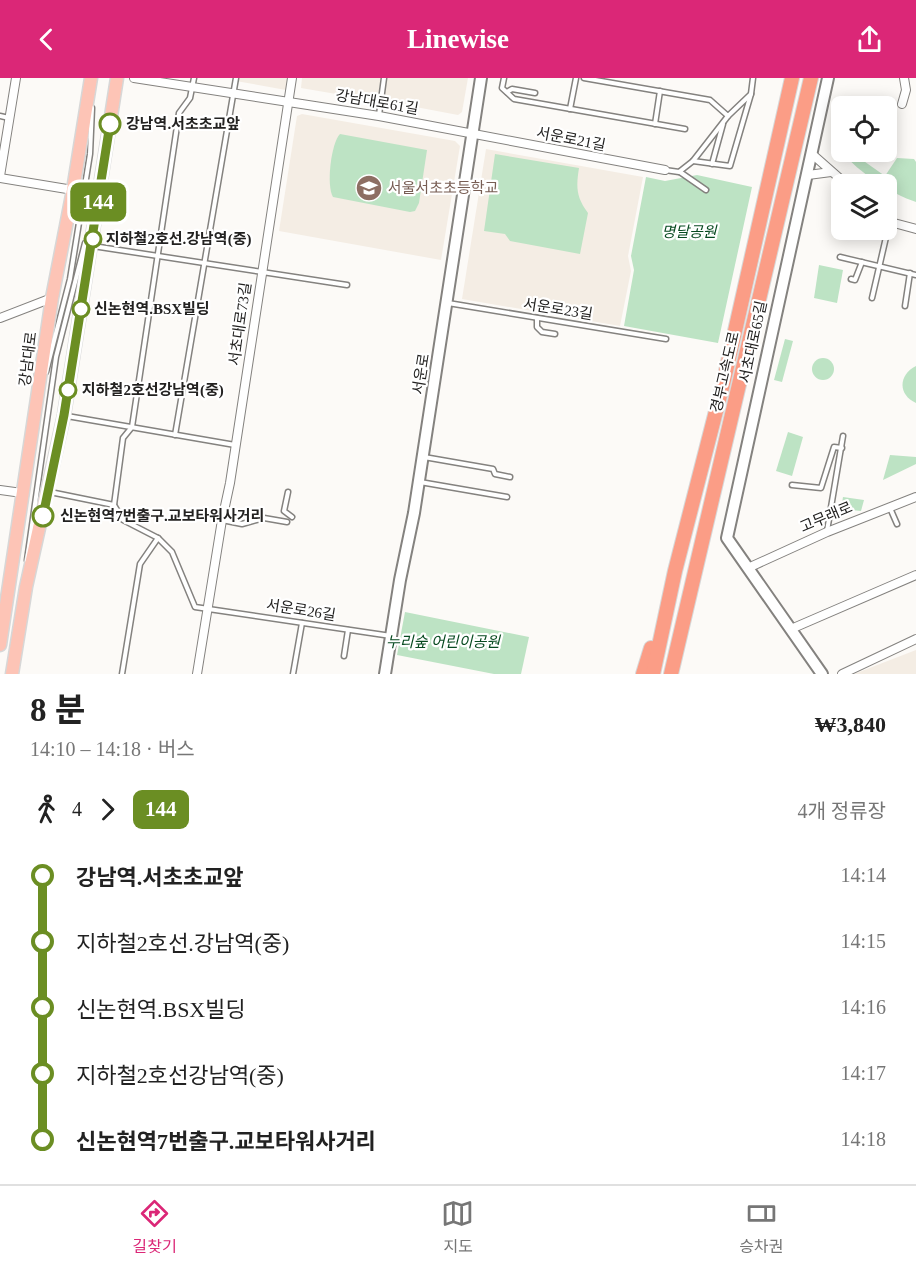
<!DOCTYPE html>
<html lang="ko">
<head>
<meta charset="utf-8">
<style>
  body { margin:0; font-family:"Times New Roman","Noto Sans KR",serif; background:#f2f2f2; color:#222; height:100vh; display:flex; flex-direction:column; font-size:22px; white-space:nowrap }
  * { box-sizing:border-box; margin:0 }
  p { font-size:20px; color:#767676 }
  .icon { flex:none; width:33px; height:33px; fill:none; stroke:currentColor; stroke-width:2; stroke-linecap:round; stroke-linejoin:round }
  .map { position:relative; height:596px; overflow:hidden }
  .drawer { display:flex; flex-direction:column; background:#fff; flex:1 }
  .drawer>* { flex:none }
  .badge { padding:0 12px; border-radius:9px; font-size:21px; line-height:39px }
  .controls { position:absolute; left:831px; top:18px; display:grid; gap:12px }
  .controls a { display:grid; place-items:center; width:66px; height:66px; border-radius:9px; background:#fff; box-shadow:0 3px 15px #0003; font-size:30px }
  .map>.badge { position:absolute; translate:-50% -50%; box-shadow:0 0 0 3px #fff }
  .legs { display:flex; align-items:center; gap:9px; height:66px; padding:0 30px; font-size:20px }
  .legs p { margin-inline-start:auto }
  .summary { display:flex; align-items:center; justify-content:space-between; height:102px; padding:0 30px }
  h1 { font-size:33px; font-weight:700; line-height:45px }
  ul { padding:0 30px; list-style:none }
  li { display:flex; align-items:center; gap:21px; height:66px; font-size:22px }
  li i { display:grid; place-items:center; width:9px; height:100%; margin:0 8px; background:currentColor }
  li i::after { content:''; width:15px; height:15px; margin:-8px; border:4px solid; border-radius:50%; background:#fff }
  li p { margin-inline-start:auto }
  li:first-child i { background:linear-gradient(#0000 50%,currentColor 0) }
  li:last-child i { background:linear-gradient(currentColor 50%,#0000 0) }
  header { display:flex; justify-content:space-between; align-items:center; height:78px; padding:0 30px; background:#db2777; color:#fff; font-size:27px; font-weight:700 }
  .tabs { display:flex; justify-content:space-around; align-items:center; height:84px; border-top:2px solid #e0e0e0; background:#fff; font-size:16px; color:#767676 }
  .tabs a { display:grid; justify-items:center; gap:3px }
  .tabs .active { color:#db2777 }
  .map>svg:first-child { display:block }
  .built { fill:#f4ede4 }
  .green { fill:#bde3c4 }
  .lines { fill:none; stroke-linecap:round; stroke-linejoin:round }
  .lane-casing { stroke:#84827f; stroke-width:7 }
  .street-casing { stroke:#84827f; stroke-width:10 }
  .secondary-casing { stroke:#84827f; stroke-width:14 }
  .primary-casing { stroke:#d7d7d7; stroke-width:15 }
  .highway-casing { stroke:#d7d7d7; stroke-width:16 }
  .lane { stroke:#fff; stroke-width:4 }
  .street { stroke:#fff; stroke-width:8 }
  .secondary { stroke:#fff; stroke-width:10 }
  .primary { stroke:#fdc4b6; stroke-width:12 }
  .highway { stroke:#fb9d86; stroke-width:14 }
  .line-1-casing { stroke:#fff; stroke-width:14 }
  .line-1 { stroke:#6b8e23; stroke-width:9 }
  .stop-1-dot { fill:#fff; stroke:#6b8e23; stroke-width:3 }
  .labels { text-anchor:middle; stroke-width:4.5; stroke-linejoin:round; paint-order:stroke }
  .street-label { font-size:15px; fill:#232221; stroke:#fff }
  .stop-label { font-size:15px; font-weight:bold; fill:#232221; stroke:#fff; text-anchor:start }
  .education-label { font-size:15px; fill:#785e54; stroke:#fff; text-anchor:start }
  .park-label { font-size:15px; font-style:italic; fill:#074a20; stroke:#fff }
</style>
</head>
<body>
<header><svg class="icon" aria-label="back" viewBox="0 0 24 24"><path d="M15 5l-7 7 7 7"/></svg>Linewise<svg class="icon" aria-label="share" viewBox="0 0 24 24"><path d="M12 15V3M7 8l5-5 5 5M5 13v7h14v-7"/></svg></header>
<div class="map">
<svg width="916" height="596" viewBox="0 0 916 596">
  <rect width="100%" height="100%" fill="#fcfaf7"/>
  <g class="built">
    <path d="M237,0H288L286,12L236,3Z"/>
    <path d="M302,0H381L377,23L301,10Z"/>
    <path d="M387,0H468L462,34L458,37L384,23Z"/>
    <path d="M302,36L455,63L460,68L441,182L279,153L297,38Z"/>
    <path d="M486,71L643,99L628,178L631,193L620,248L462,221Z"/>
    <path d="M916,572V596H854Z"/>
  </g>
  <g class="green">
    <path d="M340,56L427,72L419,125L415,133L410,134L333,119C326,108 331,65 340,56Z"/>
    <path d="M842,74H851L885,98L897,80L914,81L916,84V124C892,116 858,94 842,74Z"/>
    <path d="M495,76L579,90C576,109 576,119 588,135L580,176L510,163L505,156L484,153Z"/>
    <path d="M697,97L752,109L718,265L624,248L634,192L631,178L646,99L665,103Z"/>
    <path d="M819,187L843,192L837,225L814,220Z"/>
    <path d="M785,261L793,263L782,304L774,302Z"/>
    <circle cx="823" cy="291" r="11"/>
    <path d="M916,288V325C898,317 898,297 916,288Z"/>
    <path d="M788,354L803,359L792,398L776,393Z"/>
    <path d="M890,377L916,379V386L883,402Z"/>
    <path d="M843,419L864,422L861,433L841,431Z"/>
    <path d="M405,534L529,559L521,596H494L397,577Z"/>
  </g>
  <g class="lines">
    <defs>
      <g id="lane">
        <path d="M194,0L190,20L179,35L132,349L123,360L114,427L123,442L158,460L172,474L195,529L391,558"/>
        <path d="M504,0L502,10L514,21L685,51"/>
        <path d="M584,0L710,22L728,38L751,16L753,0"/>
        <path d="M507,14L512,11L535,15"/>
        <path d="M570,31L576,0"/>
        <path d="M379,37L384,0"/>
        <path d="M0,38L9,40"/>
        <path d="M655,46L660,13"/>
        <path d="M693,83L730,88L751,16"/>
        <path d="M712,86L723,46"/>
        <path d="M665,92L679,94L693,83L728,38"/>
        <path d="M680,94L706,112"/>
        <path d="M93,168L347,207"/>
        <path d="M840,179L916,197"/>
        <path d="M851,201L855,202L862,184"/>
        <path d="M872,220L890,142"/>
        <path d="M448,225L666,261"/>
        <path d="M905,228L910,195"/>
        <path d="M537,240V249L542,254L555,256"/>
        <path d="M46,294L70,201L90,76L92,30"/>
        <path d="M67,338L235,367"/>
        <path d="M175,357L236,0"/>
        <path d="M424,379L493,391L495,396L510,399"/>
        <path d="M420,404L507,419"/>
        <path d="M792,407L821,410L834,369L842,370"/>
        <path d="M50,414L114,427"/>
        <path d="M288,414L284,433L292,439"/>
        <path d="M890,430L897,446"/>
        <path d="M222,442L242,446L264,440L287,444"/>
        <path d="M827,453L843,358"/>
        <path d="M27,482L56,279L85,165"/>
        <path d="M344,578L348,552"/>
        <path d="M122,596L140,486L158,460"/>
        <path d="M293,596L302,545"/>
      </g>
      <g id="street">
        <path d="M134,0L379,38L665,92"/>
        <path d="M902,26L906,12L904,0"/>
        <path d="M812,76L846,106"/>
        <path d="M808,97L831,94"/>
        <path d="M0,98L16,0"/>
        <path d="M0,100L73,112"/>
        <path d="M886,139L894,145L916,151"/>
        <path d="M0,240L52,220"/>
        <path d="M0,412L22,415"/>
        <path d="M748,490L827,454L916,419"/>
        <path d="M791,551L916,497"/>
        <path d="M197,596L222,442L230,405L292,0"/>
        <path d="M842,596L916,561"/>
      </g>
      <g id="secondary">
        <path d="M385,596L400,502L414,435L481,0"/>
        <path d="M822,596L727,460L828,0"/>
      </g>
      <g id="primary">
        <path d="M0,567L52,220L73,112L91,0"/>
        <path d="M12,596L26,509L64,337L117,0"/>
      </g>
      <g id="highway">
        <path d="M643,596L651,570"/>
        <path d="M653,596L675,493L724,302L792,0"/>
        <path d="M671,596L811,0"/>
      </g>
    </defs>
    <use href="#lane" class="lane-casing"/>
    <use href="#street" class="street-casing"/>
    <use href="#secondary" class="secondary-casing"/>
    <use href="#primary" class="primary-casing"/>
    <use href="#highway" class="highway-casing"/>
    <use href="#lane" class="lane"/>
    <use href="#street" class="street"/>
    <use href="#secondary" class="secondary"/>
    <use href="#primary" class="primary"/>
    <use href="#highway" class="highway"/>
  </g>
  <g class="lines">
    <defs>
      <path id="line-1" d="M43,438L64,337L110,46"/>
    </defs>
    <use href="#line-1" class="line-1-casing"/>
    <use href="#line-1" class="line-1"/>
  </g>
  <defs>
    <symbol id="school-disc" viewBox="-11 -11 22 22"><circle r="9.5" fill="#8d6e63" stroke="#fff"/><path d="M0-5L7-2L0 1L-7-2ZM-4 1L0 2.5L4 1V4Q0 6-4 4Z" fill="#fff"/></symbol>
  </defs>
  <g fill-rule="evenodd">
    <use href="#school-disc" x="354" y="95" width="30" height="30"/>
  </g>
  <g class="stop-1-dot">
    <circle cx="110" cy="46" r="10"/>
    <circle cx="93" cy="161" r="8"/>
    <circle cx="81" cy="231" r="8"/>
    <circle cx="68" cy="312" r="8"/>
    <circle cx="43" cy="438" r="10"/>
  </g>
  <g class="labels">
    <g class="street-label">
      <text transform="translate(377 24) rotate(10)" y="5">강남대로61길</text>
      <text transform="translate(571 61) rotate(11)" y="5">서운로21길</text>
      <text transform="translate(558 231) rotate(9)" y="5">서운로23길</text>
      <text transform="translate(240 246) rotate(-82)" y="5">서초대로73길</text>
      <text transform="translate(753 264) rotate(-78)" y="5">서초대로65길</text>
      <text transform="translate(28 281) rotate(-83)" y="5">강남대로</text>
      <text transform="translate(725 294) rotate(-77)" y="5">경부고속도로</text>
      <text transform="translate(421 296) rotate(-81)" y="5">서운로</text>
      <text transform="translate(826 439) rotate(-23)" y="5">고무래로</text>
      <text transform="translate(301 532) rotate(9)" y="5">서운로26길</text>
    </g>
    <g class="stop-label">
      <text x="126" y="51">강남역.서초초교앞</text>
      <text x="106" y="166">지하철2호선.강남역(중)</text>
      <text x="94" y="236">신논현역.BSX빌딩</text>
      <text x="82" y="317">지하철2호선강남역(중)</text>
      <text x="60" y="443">신논현역7번출구.교보타워사거리</text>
    </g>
    <g class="education-label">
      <text x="388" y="115">서울서초초등학교</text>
    </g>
    <g class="park-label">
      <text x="689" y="159">명달공원</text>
      <text x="443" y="569">누리숲 어린이공원</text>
    </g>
  </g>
</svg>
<div class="controls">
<a><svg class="icon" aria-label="locate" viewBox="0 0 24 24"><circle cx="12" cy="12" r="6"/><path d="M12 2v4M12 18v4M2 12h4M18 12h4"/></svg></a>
<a><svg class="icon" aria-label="layers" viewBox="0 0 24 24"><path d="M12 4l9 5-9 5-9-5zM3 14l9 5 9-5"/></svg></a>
</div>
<b class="badge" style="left:98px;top:124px;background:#6b8e23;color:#fff">144</b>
</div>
<section class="drawer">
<div class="summary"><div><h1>8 분</h1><p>14:10 – 14:18 · 버스</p></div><b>₩3,840</b></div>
<div class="legs"><svg class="icon" aria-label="walk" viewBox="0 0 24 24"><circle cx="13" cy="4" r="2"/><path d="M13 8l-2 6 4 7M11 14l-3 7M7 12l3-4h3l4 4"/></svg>4<svg class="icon" aria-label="forward" viewBox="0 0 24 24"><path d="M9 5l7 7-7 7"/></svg><b class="badge" style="background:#6b8e23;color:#fff">144</b><p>4개 정류장</p></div>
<ul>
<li><i style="color:#6b8e23"></i><b>강남역.서초초교앞</b><p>14:14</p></li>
<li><i style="color:#6b8e23"></i><span>지하철2호선.강남역(중)</span><p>14:15</p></li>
<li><i style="color:#6b8e23"></i><span>신논현역.BSX빌딩</span><p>14:16</p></li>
<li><i style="color:#6b8e23"></i><span>지하철2호선강남역(중)</span><p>14:17</p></li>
<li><i style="color:#6b8e23"></i><b>신논현역7번출구.교보타워사거리</b><p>14:18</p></li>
</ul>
</section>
<nav class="tabs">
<a class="active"><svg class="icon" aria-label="directions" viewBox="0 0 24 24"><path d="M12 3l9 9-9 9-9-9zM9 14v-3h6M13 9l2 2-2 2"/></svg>길찾기</a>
<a><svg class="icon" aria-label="map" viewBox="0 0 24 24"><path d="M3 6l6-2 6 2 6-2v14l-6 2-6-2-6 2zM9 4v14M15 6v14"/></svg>지도</a>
<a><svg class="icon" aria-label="tickets" viewBox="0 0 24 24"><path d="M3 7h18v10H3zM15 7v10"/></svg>승차권</a>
</nav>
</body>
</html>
